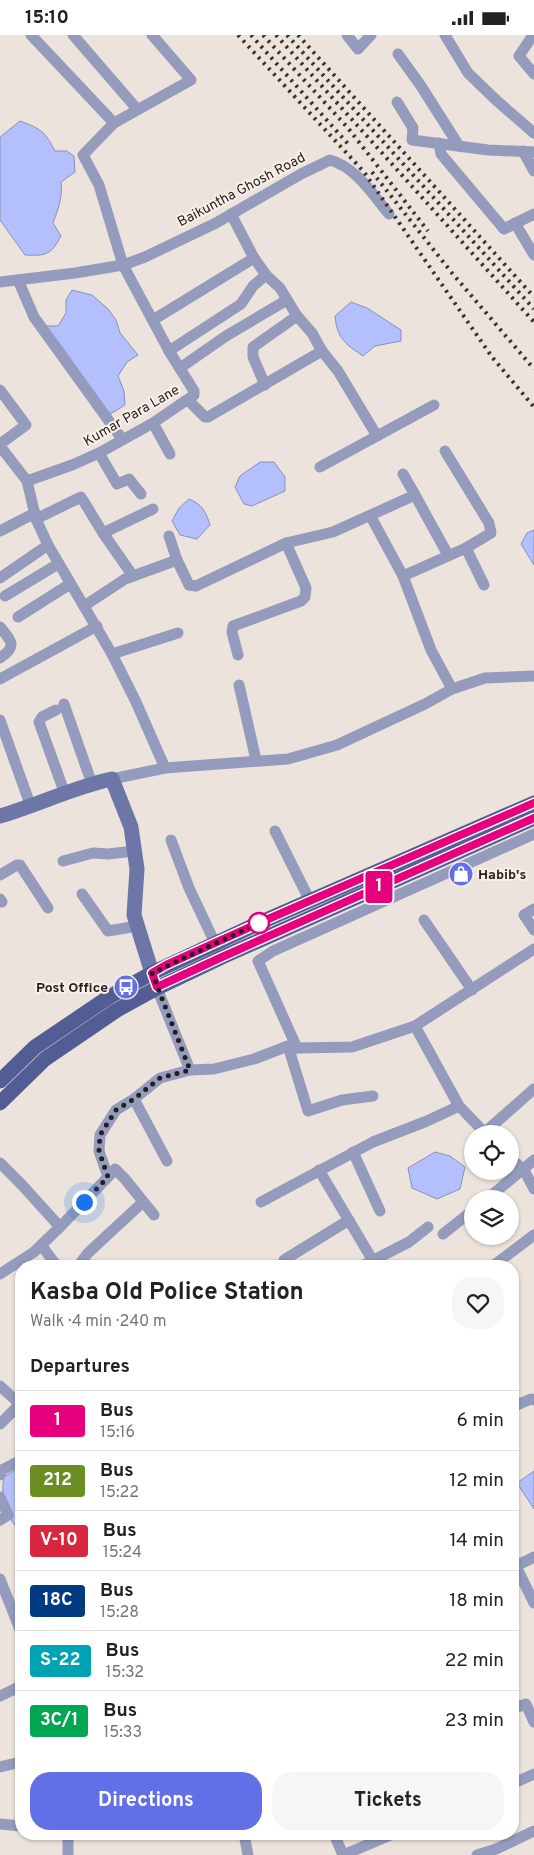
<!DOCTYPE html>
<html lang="en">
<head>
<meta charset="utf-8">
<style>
  body { margin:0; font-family:Overpass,sans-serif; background:#f6f6f6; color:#222; height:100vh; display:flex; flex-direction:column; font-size:19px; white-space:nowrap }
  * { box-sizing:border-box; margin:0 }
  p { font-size:16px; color:#767676 }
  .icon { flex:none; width:28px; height:28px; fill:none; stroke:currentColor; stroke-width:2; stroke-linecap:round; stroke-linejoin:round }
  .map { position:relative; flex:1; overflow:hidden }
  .drawer { position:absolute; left:15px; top:1225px; width:504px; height:580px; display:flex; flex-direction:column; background:#fff; border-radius:20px; box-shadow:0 1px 4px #0004 }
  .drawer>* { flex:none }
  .badge { padding:0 10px; border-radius:4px; font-size:18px; line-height:32px }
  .controls { position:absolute; left:464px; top:1090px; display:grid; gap:10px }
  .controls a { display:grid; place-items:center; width:55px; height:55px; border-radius:50%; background:#fff; box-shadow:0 1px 4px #0004; font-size:25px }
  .you { position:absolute; width:25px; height:25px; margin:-12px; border:4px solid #fff; border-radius:50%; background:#1a73e8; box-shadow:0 0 0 8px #1a73e833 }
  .map>.badge { position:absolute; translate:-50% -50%; box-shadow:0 0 0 2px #fff }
  h2 { padding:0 15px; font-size:19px; line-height:45px }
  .round { display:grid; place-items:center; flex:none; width:52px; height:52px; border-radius:20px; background:#f6f6f6 }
  .summary { display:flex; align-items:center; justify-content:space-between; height:85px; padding:0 15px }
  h1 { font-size:24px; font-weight:700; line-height:38px }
  .cta { display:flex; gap:10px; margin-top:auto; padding:10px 15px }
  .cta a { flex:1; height:58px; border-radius:20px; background:#626fe7; color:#fff; font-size:20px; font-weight:700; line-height:58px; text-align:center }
  .cta a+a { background:#f6f6f6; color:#222 }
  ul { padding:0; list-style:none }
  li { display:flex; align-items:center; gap:15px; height:60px; padding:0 15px; border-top:1px solid #e0e0e0 }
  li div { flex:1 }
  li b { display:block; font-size:19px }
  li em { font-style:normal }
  li .badge { min-width:55px; font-weight:700; text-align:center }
  .status { display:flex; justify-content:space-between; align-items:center; height:35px; padding:0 25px; background:#fff; direction:ltr }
  .status svg { height:14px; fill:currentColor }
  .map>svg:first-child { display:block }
  .water { fill:#b3c0fd; stroke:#8890ba }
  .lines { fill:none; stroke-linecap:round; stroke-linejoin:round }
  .street { stroke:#949bbc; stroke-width:11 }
  .secondary { stroke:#6d77a7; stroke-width:15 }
  .primary { stroke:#525d96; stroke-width:15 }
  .rail { stroke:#383431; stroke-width:4; stroke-dasharray:2.5 5; stroke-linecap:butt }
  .line-casing { stroke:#fff; stroke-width:11 }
  .line { stroke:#e6007e; stroke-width:8 }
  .walk { stroke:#221f1c; stroke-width:5; stroke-dasharray:0 9 }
  .stop-dot { fill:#fff; stroke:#e6007e; stroke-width:2.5 }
  .labels { text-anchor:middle; stroke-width:4; stroke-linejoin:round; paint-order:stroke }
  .street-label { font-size:14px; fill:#221f1c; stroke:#f9f1e9 }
  .poi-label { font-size:14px; font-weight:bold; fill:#221f1c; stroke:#f9f1e9; text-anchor:start }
</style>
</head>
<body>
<div class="status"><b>15:10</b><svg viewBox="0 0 49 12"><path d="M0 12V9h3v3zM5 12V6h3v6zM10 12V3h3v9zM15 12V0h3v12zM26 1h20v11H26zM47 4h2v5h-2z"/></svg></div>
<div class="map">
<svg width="534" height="1820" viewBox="0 0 534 1820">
  <rect width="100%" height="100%" fill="#ece4dc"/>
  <g class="water">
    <path d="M20,86C42,94 45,97 55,116H67L74,121L75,137L61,147C63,161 58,175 53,188L61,201C51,220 46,221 25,220L0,185V102Z"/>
    <path d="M72,255L92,260L108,274L116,285L120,298L138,320L127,327L118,341L124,356L125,370L112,378L103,381L44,291H58L66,278V265Z"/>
    <path d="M351,267L367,273L401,295V306L375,311L363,321C345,309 337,303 335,281Z"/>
    <path d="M260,427H274L285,442V456L252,471L244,469L235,452L240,441Z"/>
    <path d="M189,464C202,469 206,477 210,490L197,504L180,500L172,486L179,473Z"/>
    <path d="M534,495V530L521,509L527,498Z"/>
    <path d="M435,1117L450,1121L465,1132L460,1154L437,1164L412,1153L408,1133Z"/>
    <path d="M21,1431V1496H20C6,1482 0,1462 4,1442Z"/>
    <path d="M534,1436V1474L517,1448Z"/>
  </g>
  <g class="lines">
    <g class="street">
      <path d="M31,0L114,88"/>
      <path d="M73,0L137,74"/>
      <path d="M347,0L358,14L371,0"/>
      <path d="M445,0L468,38L496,65L534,98"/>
      <path d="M533,0L519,21L534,39"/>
      <path d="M398,19L421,51L459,111"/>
      <path d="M397,67L413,93L412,105L488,115L534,117"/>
      <path d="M439,108L441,119L504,194L534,179"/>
      <path d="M523,116L534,136"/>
      <path d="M515,188L534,220"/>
      <path d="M266,240L280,253L297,281L312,298L322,316"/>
      <path d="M18,245L34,282L122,404"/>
      <path d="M0,247L75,238L123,230L145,222L216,188L301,139L330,125C356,132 373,160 389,179"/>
      <path d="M153,285L254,223"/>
      <path d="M169,316L241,269L253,251L266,240L254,223L231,179"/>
      <path d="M180,333L226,301L287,265"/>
      <path d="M265,350L253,322V312L297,281"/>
      <path d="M0,355L26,390L0,409"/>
      <path d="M188,365L205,382H208L322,316L338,336L377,401"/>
      <path d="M153,388L170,419"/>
      <path d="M0,411L27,446L36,484L48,510L112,619L136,667L165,733"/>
      <path d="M99,418L117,449L129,444L141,459"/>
      <path d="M320,432L434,370"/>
      <path d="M27,446L72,430L99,418L153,388L194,360V356L169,316L123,230L99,150L83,120L114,88L191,45L152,0"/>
      <path d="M415,460L448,520"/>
      <path d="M371,482L403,541L431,615L452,654"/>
      <path d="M36,484L81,462L103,498L133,541"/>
      <path d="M0,496L35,478"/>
      <path d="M103,498L153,474"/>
      <path d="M466,513L484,550"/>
      <path d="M177,525L189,550L196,551L286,508L333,497L415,460L403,439"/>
      <path d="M403,541L466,513L491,498L489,488L445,416"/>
      <path d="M0,543L48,510"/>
      <path d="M5,561L58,529"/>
      <path d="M84,571L125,544L177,525L169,501"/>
      <path d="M18,582L70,549"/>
      <path d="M0,592C11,606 18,611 0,623"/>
      <path d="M112,619L178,598"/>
      <path d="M238,620L232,597L233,591L301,566L305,562L306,553L286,508"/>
      <path d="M0,644L97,591"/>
      <path d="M239,650L256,725"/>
      <path d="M64,669L92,749"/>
      <path d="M56,675L42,682L39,687L65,759"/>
      <path d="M0,685L31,772"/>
      <path d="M112,744L165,733L288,724L337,710L425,669L452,654L485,643L534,641"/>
      <path d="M275,796L310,866"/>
      <path d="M171,805L189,853L215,908"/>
      <path d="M63,826L93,818L108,819L134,816"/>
      <path d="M0,840L17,830H20L48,873"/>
      <path d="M82,859L108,896L137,891"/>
      <path d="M0,864L2,867"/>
      <path d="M534,874L524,880L534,895"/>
      <path d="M424,885L472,955"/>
      <path d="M154,946L190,1035"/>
      <path d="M415,991L459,1071L486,1099"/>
      <path d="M288,1011L308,1076L342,1065L373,1061"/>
      <path d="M297,1013L258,926L273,916L534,799"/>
      <path d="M134,1064L167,1126"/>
      <path d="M485,1097L534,1054"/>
      <path d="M353,1117L380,1176"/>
      <path d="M510,1123L524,1135L534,1154"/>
      <path d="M0,1128L22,1150L60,1192"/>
      <path d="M319,1135L376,1231"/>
      <path d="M108,1142L115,1134L125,1144L154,1180"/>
      <path d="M487,1164L534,1125"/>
      <path d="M261,1167L373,1107L427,1086L459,1071"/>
      <path d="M443,1199L472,1176"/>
      <path d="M41,1210L57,1231"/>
      <path d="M284,1225L349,1185"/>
      <path d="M78,1231L88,1218L143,1167"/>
      <path d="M362,1231L409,1207L428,1192"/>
      <path d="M493,1231L534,1200"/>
      <path d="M0,1239L34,1217L60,1192L108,1142L99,1116L100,1100L116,1075L134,1064L160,1043L190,1035L214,1034L254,1024L288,1011L297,1013L352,1012L415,991L534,914"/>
      <path d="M0,1351L21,1370"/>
      <path d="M512,1372L531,1364L534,1365"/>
      <path d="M0,1389L20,1369"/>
      <path d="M0,1440L2,1435L21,1425"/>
      <path d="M0,1462L8,1480L0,1485"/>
      <path d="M512,1523L534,1568"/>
      <path d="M516,1531L534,1522"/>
      <path d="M0,1544L21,1597"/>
      <path d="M0,1661L21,1651"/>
      <path d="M512,1674L526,1669L534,1687"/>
      <path d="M0,1732L21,1727"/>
      <path d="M512,1749L534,1739"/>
      <path d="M0,1789L21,1791"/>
      <path d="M244,1799L248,1820"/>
      <path d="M334,1799L343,1820"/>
      <path d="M68,1820V1799"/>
      <path d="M343,1820L393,1799"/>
      <path d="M477,1820L496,1814L534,1796"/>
    </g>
    <path class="secondary" d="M0,781C38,770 74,752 112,744L131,792L137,834L134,880L152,938"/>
    <g class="primary">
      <path d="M0,1046L35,1012L109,962L152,938L259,888L534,768"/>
      <path d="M0,1068L45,1024L117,975L157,953L222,922L534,783"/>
    </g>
    <g class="rail">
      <path d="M238,0L364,137L492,322L534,372"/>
      <path d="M251,0L349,110"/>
      <path d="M263,0L348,93L428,196"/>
      <path d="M276,0L534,287"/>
      <path d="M287,0L534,274"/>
      <path d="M298,0L534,262"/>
      <path d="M372,137L452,238L534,334"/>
    </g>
  </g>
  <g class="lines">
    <defs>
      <path id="line" d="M534,768L259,888L166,930L152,938L157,952L222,922L534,783"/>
    </defs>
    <use href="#line" class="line-casing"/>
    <use href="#line" class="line"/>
    <path class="walk" d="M84,1167L108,1142L99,1116L100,1100L116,1075L134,1064L160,1043L190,1035L152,938L259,888"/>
  </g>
  <defs>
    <symbol id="shop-disc" viewBox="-11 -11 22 22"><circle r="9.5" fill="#626fe7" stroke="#f9f1e9"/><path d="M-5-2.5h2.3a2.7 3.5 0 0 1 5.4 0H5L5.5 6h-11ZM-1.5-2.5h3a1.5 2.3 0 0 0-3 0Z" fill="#fff"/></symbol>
    <symbol id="bus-disc" viewBox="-11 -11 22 22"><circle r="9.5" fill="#626fe7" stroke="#f9f1e9"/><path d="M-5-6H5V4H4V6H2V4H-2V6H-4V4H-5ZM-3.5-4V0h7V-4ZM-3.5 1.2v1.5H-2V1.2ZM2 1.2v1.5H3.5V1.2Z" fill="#fff"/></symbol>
  </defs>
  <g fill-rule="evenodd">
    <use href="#shop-disc" x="447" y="825" width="28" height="28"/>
    <use href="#bus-disc" x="112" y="938" width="28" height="28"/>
  </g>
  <circle class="stop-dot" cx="259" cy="888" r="10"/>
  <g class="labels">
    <g class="street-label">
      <text transform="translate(241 154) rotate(-28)" y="5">Baikuntha Ghosh Road</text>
      <text transform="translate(131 380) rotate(-30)" y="5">Kumar Para Lane</text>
    </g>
    <g class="poi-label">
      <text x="478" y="844">Habib's</text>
      <text x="108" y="957" text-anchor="end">Post Office</text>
    </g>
  </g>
</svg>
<div class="controls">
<a><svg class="icon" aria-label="locate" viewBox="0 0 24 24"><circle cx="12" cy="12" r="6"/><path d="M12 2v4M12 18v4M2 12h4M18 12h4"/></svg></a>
<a><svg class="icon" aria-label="layers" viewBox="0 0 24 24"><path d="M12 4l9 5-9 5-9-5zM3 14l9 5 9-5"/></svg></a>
</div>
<div class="you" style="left:84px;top:1167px"></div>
<b class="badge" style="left:379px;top:852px;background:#e6007e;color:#fff">1</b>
<section class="drawer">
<div class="summary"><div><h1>Kasba Old Police Station</h1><p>Walk · 4 min · 240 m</p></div><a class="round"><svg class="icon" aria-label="heart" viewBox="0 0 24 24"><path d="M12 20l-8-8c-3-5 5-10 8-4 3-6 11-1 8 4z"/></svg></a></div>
<h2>Departures</h2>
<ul>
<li><span class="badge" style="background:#e6007e;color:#fff">1</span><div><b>Bus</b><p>15:16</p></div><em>6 min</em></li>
<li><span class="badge" style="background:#6b8e23;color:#fff">212</span><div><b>Bus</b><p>15:22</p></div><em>12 min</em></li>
<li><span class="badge" style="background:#d7263d;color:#fff">V-10</span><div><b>Bus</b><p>15:24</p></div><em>14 min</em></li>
<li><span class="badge" style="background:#003b80;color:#fff">18C</span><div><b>Bus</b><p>15:28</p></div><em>18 min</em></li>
<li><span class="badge" style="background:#00a3b4;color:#fff">S-22</span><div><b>Bus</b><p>15:32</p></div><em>22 min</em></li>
<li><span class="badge" style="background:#00a651;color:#fff">3C/1</span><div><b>Bus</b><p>15:33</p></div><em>23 min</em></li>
</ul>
<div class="cta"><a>Directions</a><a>Tickets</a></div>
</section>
</div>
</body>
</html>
